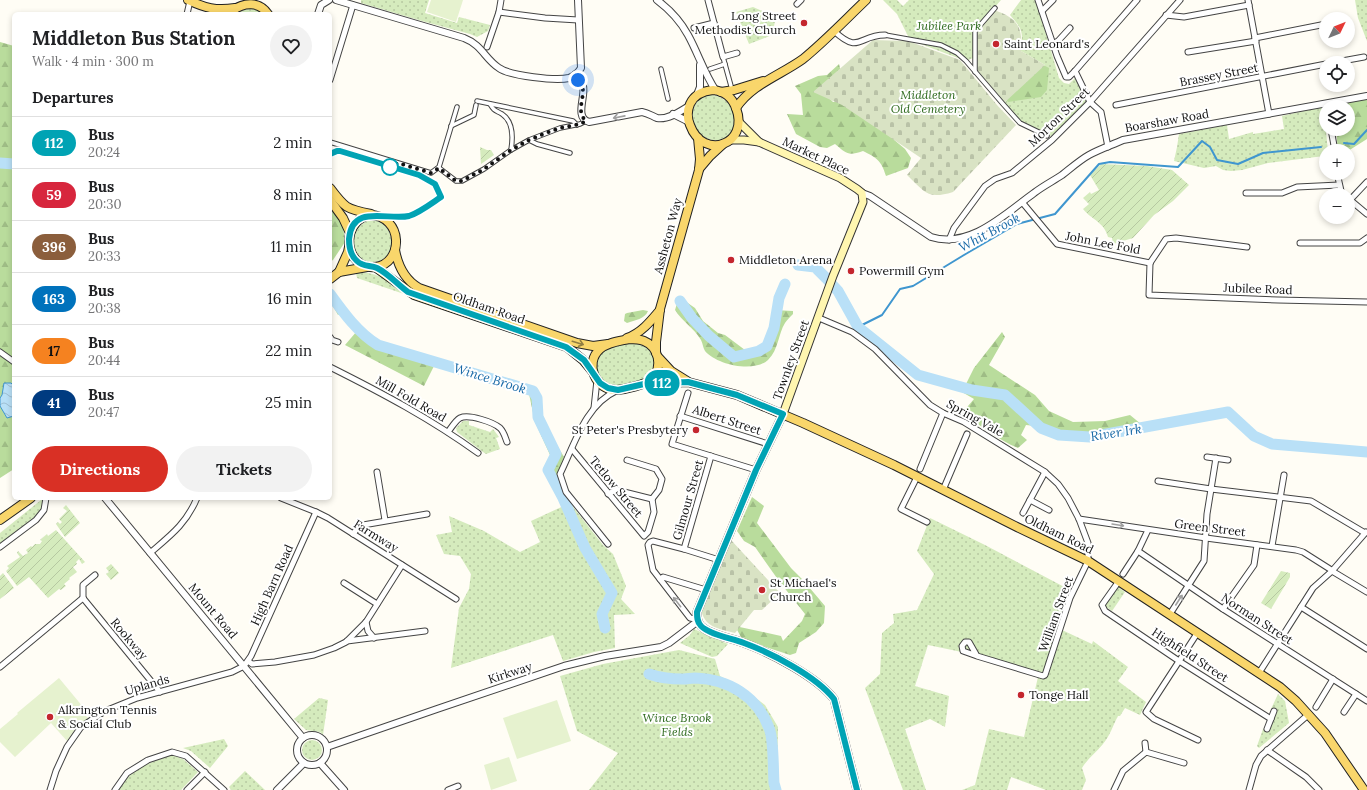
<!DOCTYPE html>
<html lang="en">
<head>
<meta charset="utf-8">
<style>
  body { margin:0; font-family:Lora,serif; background:#f2f2f2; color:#202124; height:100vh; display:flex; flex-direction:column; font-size:15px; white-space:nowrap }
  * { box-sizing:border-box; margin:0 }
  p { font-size:13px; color:#757577 }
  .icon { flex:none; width:22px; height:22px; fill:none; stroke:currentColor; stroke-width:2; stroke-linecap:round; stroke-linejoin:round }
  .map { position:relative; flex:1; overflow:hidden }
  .drawer { position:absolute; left:12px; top:12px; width:320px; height:488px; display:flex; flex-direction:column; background:#fff; border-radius:6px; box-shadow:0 2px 6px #0003 }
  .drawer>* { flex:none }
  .badge { padding:0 8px; border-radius:13px; font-size:14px; line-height:26px }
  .needle { width:26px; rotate:47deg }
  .controls { position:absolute; left:1319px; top:12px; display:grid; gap:8px }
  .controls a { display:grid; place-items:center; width:36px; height:36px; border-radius:50%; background:#fff; box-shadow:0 2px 6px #0003; font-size:20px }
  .you { position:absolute; width:20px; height:20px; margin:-10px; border:3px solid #fff; border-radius:50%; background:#1a73e8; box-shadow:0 0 0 6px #1a73e833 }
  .map>.badge { position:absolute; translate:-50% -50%; box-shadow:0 0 0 2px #fff }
  h2 { padding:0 20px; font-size:15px; line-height:36px }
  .round { display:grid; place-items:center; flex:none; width:42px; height:42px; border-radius:21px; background:#f2f2f2 }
  .head { display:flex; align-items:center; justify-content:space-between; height:68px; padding:0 20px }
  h1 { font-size:19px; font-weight:800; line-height:30px }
  .cta { display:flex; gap:8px; margin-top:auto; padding:8px 20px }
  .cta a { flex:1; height:46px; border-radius:24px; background:#d93025; color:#fff; font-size:16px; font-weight:800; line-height:46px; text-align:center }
  .cta a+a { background:#f2f2f2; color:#202124 }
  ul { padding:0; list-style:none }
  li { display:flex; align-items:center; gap:12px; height:52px; padding:0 20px; border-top:1px solid #e0e0e0 }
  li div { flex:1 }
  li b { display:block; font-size:15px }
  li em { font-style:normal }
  li .badge { min-width:44px; font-weight:700; text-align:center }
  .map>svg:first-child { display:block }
  .grass { fill:url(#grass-dots) }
  .forest { fill:url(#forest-firs) }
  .cemetery { fill:url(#cemetery-stones) }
  .garden { fill:url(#garden-furrows) }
  .pitch { fill:#e6f2cf }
  .water { fill:url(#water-waves); stroke:#3f96cf }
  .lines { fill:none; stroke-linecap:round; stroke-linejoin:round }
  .stream { stroke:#3f96cf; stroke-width:2 }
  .river { stroke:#b9e0f7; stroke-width:11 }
  .pedestrian-casing { stroke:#444; stroke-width:5.5 }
  .minor-casing { stroke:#444; stroke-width:7 }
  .tertiary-casing { stroke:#444; stroke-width:8 }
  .secondary-casing { stroke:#333; stroke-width:9 }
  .primary-casing { stroke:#222; stroke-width:10 }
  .pedestrian { stroke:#fff; stroke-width:3.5 }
  .minor { stroke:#fff; stroke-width:5 }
  .tertiary { stroke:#fff; stroke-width:6 }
  .secondary { stroke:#fff6b0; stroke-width:7 }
  .primary { stroke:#f9d66b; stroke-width:8 }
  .oneway { stroke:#a0a0a0 }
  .oneway2 { stroke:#917d42 }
  .line-casing { stroke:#fff; stroke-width:9 }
  .line { stroke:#00a3b4; stroke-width:6 }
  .walk { stroke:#111; stroke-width:4; stroke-dasharray:0 7.2 }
  .poi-dot { fill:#c4262e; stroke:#fff; stroke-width:1.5 }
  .stop-dot { fill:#fff; stroke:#00a3b4; stroke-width:2 }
  .labels { text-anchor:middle; stroke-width:4; stroke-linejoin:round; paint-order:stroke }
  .poi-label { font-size:12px; fill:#111; stroke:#fff; text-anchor:start }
  .park-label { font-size:12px; font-style:italic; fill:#2f6b1f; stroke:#fff }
  .street-label { font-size:12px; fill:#111; stroke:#fff }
  .water-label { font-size:13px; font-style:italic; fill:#1768a6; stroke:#fff }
</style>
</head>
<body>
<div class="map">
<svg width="1367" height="790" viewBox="0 0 1367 790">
  <defs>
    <pattern id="grass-dots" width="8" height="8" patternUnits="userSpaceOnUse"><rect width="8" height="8" fill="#d5ebbd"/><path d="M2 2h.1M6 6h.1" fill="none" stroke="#b6c8a1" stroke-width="1.8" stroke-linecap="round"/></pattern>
    <pattern id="forest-firs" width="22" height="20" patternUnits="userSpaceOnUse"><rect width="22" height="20" fill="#b9dc9c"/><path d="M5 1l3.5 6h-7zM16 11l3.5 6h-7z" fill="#9ebc85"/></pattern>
    <pattern id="cemetery-stones" width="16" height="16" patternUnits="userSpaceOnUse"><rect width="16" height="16" fill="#d9e3c4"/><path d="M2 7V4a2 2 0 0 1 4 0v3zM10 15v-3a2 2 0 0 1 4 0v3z" fill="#b9c2a7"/></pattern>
    <pattern id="garden-furrows" width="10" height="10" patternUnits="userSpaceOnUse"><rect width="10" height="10" fill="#d5ebbd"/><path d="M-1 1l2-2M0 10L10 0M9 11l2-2" fill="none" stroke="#b6c8a1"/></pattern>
    <pattern id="water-waves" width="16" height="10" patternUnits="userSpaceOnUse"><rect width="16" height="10" fill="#b9e0f7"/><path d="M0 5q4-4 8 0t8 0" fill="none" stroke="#9ebfd3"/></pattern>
  </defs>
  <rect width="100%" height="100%" fill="#fffdf5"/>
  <g class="grass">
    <path d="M361,0H429L425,13L457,23L459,17L490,25L488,31L477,37L470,34L422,21L361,3Z"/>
    <path d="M883,0H897L903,6L909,0H1001L975,30L973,58L966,61L910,40L897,14Z"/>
    <path d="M1021,0H1036L1059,78L1064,83L1069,84L1075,78L1089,102L1051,136L1019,120L1004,103L1045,65L1021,51C1023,31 1023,30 1010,15Z"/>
    <path d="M1355,0H1367V41L1358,18Z"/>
    <path d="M753,7L776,17L772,35L749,44L736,12Z"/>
    <path d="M248,8L258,10L263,14H236Z"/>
    <path d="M709,95C727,94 739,113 733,129C727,145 706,143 698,131C688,117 692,99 709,95Z"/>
    <path d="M1316,108H1322L1324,113L1328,151H1326V158L1324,156L1268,163L1242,170L1231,171L1223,170L1216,166L1204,168L1174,161L1177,147L1179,134L1227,125L1229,139L1253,132V134L1284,129L1282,116Z"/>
    <path d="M370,220C398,220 398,263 372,262C367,262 362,260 359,256C349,243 355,224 370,220Z"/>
    <path d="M361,272C378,273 393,282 404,294L357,278L356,273Z"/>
    <path d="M629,343C645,343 662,355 652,372C647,379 641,380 633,382C627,384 619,387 612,385C597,383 591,362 603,352C610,346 621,345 629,343Z"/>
    <path d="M463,421H469V425L490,432L493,429L499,437L496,438L500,449L486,454L483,452L457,432L456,428Z"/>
    <path d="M47,499L44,510L0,547V533L41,500Z"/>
    <path d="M570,503L603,545L613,554L626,586L621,599L635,614L614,615L615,648L594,652L563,661L553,635L451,668L459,608L469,589L471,574L460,556L444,554L436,535L452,532L449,516L484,531L520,552L540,542L531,521Z"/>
    <path d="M930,518L985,545L1070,590L1062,630L1092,644L1093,641L1128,667L1118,681L1146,702L1140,715L1125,708L1120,716H1118C1113,725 1110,736 1103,744C1096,753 1088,758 1082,768L1086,780L1082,790H1046L1011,777L1007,790H962L975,785L989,729L1024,737L1038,677L981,656L928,645L915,686L949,696L945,727L930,719L905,729L926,790H903L865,688L880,674L882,633L894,623L893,614L917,610L934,574L917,551Z"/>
    <path d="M1118,587L1125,592L1112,611L1105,606Z"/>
    <path d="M694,629L728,644L717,656L712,657L680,643L690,635Z"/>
    <path d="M679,650L715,659L720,676L744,689L765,705L778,727L777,776L780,790H589L618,753L577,731L560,676L603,664Z"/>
    <path d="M1278,694L1285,701L1289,723L1259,748L1257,746L1263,729L1269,731L1277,712L1271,709Z"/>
    <path d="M319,698L328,700L323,735L320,732L306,730L294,719Z"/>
    <path d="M224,739L228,746L210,768L191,751L183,748Z"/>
    <circle cx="312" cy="750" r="10"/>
    <path d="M172,755L183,759L198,772L181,790H118C132,768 148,763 172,755Z"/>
    <path d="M245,771L265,790H231L229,787Z"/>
  </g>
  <g class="forest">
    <path d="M0,42L14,46V469L0,478Z"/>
    <path d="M1026,56L1049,68L1047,90L1041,97L1008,102L996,88Z"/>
    <path d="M839,64L842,76L825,94L833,102L848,101L905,149L911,158L908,168L886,176C881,160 877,158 863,151C848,156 847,154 835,144L827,148L820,147L796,134L787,114L803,115L801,94L795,86L818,76L827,75Z"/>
    <path d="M1367,99V139L1348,151H1338L1336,129H1348V107H1334L1335,105Z"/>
    <path d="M330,208L343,226L345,242L333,260L330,262Z"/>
    <path d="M330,292C344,312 360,333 382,344C397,351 414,354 430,359L431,357L524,386L537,395L540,400L542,420L564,457L559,475L552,482L547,468L551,461L550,455L535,422L529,394L435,364L424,386L345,345L357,331L342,313L338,315L330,301Z"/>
    <path d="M679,297L695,308L703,321L718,333L725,335L745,350H756L766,341L774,310L793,311V314C790,317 787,320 785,323C778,334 779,349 768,360C754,373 717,365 705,351C703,348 703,344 701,340C694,328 682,321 675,310Z"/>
    <path d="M643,310L648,311C645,319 635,320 627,323L624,321L625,314L627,313Z"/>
    <path d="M1002,332L1005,337L989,365L1035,395L1049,411L1073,422L1105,421L1130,415L1141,424L1110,431L1085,439L1061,438L1035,426L1026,425L1021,435L1027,440L1018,448C998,440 980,425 962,413L974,399L962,392L974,368Z"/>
    <path d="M752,497L764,506L757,523L791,568L803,580L825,606L824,623L816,632L799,643L796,653L790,655L742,639L735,626L781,636L783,641L802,621L805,614L779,581L755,547L744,541L737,531Z"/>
  </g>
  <g class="cemetery">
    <path d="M994,10C1017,18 1023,26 1021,51L1045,65L1004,103L977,70L975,32Z"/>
    <path d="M873,40L908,41L960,60L997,105L1016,125L953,192C927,200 925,192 907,175L921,158L842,105L813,92Z"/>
    <path d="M731,540L780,593L762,610H754L735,633C719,629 703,627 701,608Z"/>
  </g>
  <g class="garden">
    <path d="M480,147L487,150H491L494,155L481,164Z"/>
    <path d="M1101,164L1147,166L1172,170L1189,185L1173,201L1154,215L1133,238L1113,244L1112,238L1108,237C1104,222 1092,220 1083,209L1089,204L1083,198L1090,192L1091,194L1099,190L1090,175Z"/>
    <path d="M66,505L80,523L65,537L56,524L58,522L60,524L62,522L59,519L67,511L63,508Z"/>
    <path d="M56,530L85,562L82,564L79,559L76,562L77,564L73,567L77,572L69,578L70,579L64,584L66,586L61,590L59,589L48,598L29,577L17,586L6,571L9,568L7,566L20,557L17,553L18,551L23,556L28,553L26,550L31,546L32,547L35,544H40L42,541L40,540L47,534L48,536Z"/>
    <path d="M111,564L119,573L111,580L106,574L109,572L106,568Z"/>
    <path d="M1281,571L1290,573V577L1271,609L1261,603Z"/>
    <path d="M3,573L14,588L0,599V576Z"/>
  </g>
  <g class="pitch">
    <path d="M431,0H463L456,22L427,12Z"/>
    <path d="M59,678L83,707L80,710L88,718L75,730L67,741L51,723L15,757L0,742V729L18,714L17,713Z"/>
    <path d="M557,700L571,741L517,759L503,718Z"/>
    <path d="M509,757L517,781L491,790L484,765Z"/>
  </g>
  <path class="water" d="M4,383H11L14,386V416L7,418L0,406V398L2,395Z"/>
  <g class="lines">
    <g class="stream">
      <path d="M1344,143L1354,144L1367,130"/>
      <path d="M858,327L882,315L900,289L913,286L964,255L1017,224L1055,214L1099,164L1110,162L1178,167L1202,141L1210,147L1217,160L1238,164L1263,153L1321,147"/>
    </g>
    <g class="river">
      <path d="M0,163L14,164"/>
      <path d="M798,265L815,267L826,278L838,291L858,327L918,375L972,390L1005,395L1041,428L1059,435L1090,437L1228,412L1254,436L1272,444L1367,452"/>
      <path d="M330,294C343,312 358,333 378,345L533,391L537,398L538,417L556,454L548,470L563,498L585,548L612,593L602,614L605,628"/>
      <path d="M680,301L692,318L709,336L734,357L759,351L767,346L774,328L779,298L785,284"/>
      <path d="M649,674C660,678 671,679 683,679C687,679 691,678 695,678C728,679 757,696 769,728C774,739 773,769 774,783L776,790"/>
    </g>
    <defs>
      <g id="pedestrian">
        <path d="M885,35L941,45L957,53L966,61L1003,104L1020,123L1047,136"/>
        <path d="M723,57L731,86"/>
        <path d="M661,69L668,99"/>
        <path d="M710,69L725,64"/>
        <path d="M975,72V31L995,8"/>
        <path d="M477,101L573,121L577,125"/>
        <path d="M490,104C494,111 495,110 502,114C514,122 513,138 511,150"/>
        <path d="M451,126L474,115L476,105"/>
        <path d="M529,140L537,144L570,153"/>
        <path d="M330,142L431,173L439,167L457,107"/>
        <path d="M439,168L456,181H462L484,169L511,150L529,140L547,133L560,128L580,124L586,121"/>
      </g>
      <g id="minor">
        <path d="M708,0L723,57L737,53"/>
        <path d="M1038,0L1057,56L1066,77H1069L1075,71L1137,0"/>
        <path d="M1248,0L1269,114"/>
        <path d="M797,4L801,0"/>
        <path d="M1042,11L1053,0"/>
        <path d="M499,12L545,18L578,20"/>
        <path d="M187,14L190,1"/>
        <path d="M1166,15L1184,17L1249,5"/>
        <path d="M694,28L714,23"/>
        <path d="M834,31C860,55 858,35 885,35"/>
        <path d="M1255,38L1326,24"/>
        <path d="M1053,44L1058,41L1070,28"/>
        <path d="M487,47L499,12L501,0"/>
        <path d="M1188,52L1256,41"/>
        <path d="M1331,63L1364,57"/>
        <path d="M1075,71L1090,102L1101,112L1108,147"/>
        <path d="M330,80L353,5"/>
        <path d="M1116,105L1326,64"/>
        <path d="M1331,129L1335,151"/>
        <path d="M1337,173L1342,195"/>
        <path d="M1246,193H1282L1297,187L1339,185"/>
        <path d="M1349,199L1367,214"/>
        <path d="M1350,200L1367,182"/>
        <path d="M1022,202L1057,244L1150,263"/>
        <path d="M949,240L954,228L985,186L995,179L1012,173L1052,140L1090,102L1180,0"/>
        <path d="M1300,243H1360L1367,238"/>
        <path d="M1150,263L1149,295L1278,300L1367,302"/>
        <path d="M1150,263L1166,239L1176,238L1247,247"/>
        <path d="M819,318L852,332L875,349L930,405L943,413L964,422L1045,472L1058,484L1068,498L1079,519L1088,543V561L1070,598L1045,675L1043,676L977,656L969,642H965L962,646L963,651L977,656"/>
        <path d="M330,337L332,340L338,342"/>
        <path d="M0,352L14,362"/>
        <path d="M330,367C382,393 431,419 478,453"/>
        <path d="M688,393L672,444L756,470"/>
        <path d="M594,408L597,380"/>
        <path d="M680,416L768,444"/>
        <path d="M448,432C451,428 456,420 460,418C469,414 493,422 500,428C504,432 505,437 507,442"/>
        <path d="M572,449L644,536L648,532L654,512L652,499"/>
        <path d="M1207,457L1228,460"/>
        <path d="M627,460L656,469L662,479L659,490L652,499"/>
        <path d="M920,469L943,413"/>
        <path d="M377,472L385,520"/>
        <path d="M917,477L901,509L927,522"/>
        <path d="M1158,481L1211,489L1311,501L1365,533"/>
        <path d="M943,490L967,434"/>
        <path d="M608,494L616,490L652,499"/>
        <path d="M281,498L316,512L328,518L456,599"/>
        <path d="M1030,500L1049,510"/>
        <path d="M1023,513L1045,472"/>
        <path d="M1079,519L1206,538L1296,550L1303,552L1333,571"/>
        <path d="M353,534L356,530L363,525L427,514"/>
        <path d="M608,544L566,492L560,474C574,446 585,405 616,391"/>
        <path d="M1272,546L1284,475"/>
        <path d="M0,547L36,520L44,510L46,498"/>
        <path d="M684,549L711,456"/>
        <path d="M1138,551L1223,609L1367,701"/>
        <path d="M150,553C171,535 186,524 197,498"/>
        <path d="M1332,571L1367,592"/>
        <path d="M1123,574L1138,551L1148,530"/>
        <path d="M660,579L663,577L706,590"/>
        <path d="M1119,581L1102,605L1105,611L1179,661L1271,719"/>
        <path d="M344,583L377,604"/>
        <path d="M83,598L160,692"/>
        <path d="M83,598V585L95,575"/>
        <path d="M1301,607L1367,649"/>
        <path d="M1223,609L1254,565L1257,545"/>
        <path d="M1170,614L1204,561L1207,514L1216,458"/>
        <path d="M697,618L695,619L690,618L653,570L648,545L650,542L653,541L684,549L719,560"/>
        <path d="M366,622L368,631L374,638"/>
        <path d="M1198,632L1146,712L1154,719L1198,740"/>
        <path d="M347,641L425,631"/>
        <path d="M248,661L252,664L275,662L314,655L334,648L346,642L366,622L402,565"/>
        <path d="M0,667L83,598"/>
        <path d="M1259,673L1313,588L1332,571L1366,532"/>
        <path d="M1316,707L1333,679"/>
        <path d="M1344,712L1356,694"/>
        <path d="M1267,729L1274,711"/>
        <path d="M1145,743L1146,752"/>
        <path d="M1267,750L1306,777L1319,790"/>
        <path d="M50,790L56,771L67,747L81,727L105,711L137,698L232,672L244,666L251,656L316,512"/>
        <path d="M115,790L127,773L148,760L172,752L186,756L224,790"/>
        <path d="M187,790L205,772"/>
        <path d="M448,790L458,786"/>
        <path d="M1114,790L1123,771L1146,752L1184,763"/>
        <path d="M1249,790L1256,765L1261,756L1309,714"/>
      </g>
      <g id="tertiary">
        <path d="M336,0L464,38C482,45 485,59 499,68C510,76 556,81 569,78C574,76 578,73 581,68L578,0"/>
        <path d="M657,0C669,9 681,22 688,35C698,53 704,73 716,91"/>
        <path d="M318,14L321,5L329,0"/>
        <path d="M576,74C577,78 581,82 583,86C586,96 574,118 589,122L642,112C648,113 652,116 657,118C668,120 681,111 689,106"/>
        <path d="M696,97L700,87V65"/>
        <path d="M673,114L689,122"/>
        <path d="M862,193L870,196L931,237C970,249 1005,214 1034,193C1043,186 1053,181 1062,175C1071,168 1080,160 1089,155C1100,149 1112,145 1123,140L1367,96"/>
        <path d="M105,498L303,738"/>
        <circle cx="312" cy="750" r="15"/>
        <path d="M327,747L437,709L564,666L605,656L661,647L669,643L698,621"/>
        <path d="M320,763L344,790"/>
        <path d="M277,790L304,763"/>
      </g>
      <g id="secondary">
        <path d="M739,122L759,142"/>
        <path d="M730,140H744L759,142L840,178L857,189L862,193L863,202L833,276L783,414L756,470L697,612C697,617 697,622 701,626C710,635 731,638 744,643C771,653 817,677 834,699L857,790"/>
      </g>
      <g id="primary">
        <path d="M188,0C205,8 216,11 235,8"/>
        <path d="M232,11C244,2 259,1 268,14"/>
        <path d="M713,90C724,91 732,97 736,108C750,145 703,161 690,125C687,118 687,111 690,104C694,95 703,91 713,90Z"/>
        <path d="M721,92L734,90L763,81"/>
        <path d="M736,108C752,84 781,75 803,59C825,41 845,20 866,0"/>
        <path d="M699,169L710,156L723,144"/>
        <path d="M330,188C345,208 346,209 371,214"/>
        <path d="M330,200L343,218L350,233"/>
        <path d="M369,215C404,215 404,264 375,267C346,270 338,224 369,215Z"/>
        <path d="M395,250C398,266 405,280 419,288L577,343L593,346L608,344"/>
        <path d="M375,267L414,295L567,347L583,360L593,372"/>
        <path d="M339,272L348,252L349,247"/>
        <path d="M330,279L339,272L367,267"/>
        <path d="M627,338C641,333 650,322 660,310"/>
        <path d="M629,339C634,339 639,339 644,341C659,347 663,367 652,379C645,385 626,389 617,390C595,391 584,363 600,349C608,342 620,341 629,339Z"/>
        <path d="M656,353V342L660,309L699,170L700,159L698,138"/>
        <path d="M658,357L671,371L687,381"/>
        <path d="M643,384L688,382L737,395L803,423L894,465L1017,527L1088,561L1280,687L1296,701L1325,733L1364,790"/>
        <path d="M0,520L31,498"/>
      </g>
    </defs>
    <use href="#pedestrian" class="pedestrian-casing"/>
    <use href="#minor" class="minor-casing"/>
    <use href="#tertiary" class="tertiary-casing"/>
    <use href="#secondary" class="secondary-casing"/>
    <use href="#primary" class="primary-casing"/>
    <use href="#pedestrian" class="pedestrian"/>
    <use href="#minor" class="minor"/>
    <use href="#tertiary" class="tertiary"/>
    <use href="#secondary" class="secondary"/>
    <use href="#primary" class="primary"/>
  </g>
  <defs><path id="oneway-shaft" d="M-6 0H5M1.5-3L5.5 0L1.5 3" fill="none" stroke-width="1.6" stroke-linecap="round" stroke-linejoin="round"/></defs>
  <g class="oneway">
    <use href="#oneway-shaft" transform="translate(619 117) rotate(169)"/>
    <use href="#oneway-shaft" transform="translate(1118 525) rotate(9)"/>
    <use href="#oneway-shaft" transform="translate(1179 600) rotate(-57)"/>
    <use href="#oneway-shaft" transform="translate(677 602) rotate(-128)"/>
  </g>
  <use class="oneway2" href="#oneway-shaft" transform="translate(578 343) rotate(17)"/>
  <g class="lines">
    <defs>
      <path id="line" d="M330,154L337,151H340L419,175L435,184L441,197C432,203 419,213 409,216C388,221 352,203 349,239C349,246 351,256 357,261C363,267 370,265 377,268C389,274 398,285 408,292L566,347L584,360L600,383L608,388L618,390L644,384L688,382L737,395L783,414L756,470L697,612C697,617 697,622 701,626C710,635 731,638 744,643C771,653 816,676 834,699L857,790"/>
    </defs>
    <use href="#line" class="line-casing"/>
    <use href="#line" class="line"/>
    <path class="walk" d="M390,167L398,163L431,173L439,168L456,181H462L484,169L511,150L529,140L546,133L560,128L580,124L586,121C575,111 586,97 582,85C581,83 580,82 578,80"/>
  </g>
  <g class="poi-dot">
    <circle cx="804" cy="23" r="4"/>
    <circle cx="996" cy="44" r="4"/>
    <circle cx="731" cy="260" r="4"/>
    <circle cx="851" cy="271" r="4"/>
    <circle cx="696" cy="430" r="4"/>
    <circle cx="762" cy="590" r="4"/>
    <circle cx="1021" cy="695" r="4"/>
    <circle cx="50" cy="717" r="4"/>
  </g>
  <circle class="stop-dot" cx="390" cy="167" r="8"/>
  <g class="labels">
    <g class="poi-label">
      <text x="796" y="20" text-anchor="end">Long Street<tspan x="796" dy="14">Methodist Church</tspan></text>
      <text x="1004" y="48">Saint Leonard's</text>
      <text x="739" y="264">Middleton Arena</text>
      <text x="859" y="275">Powermill Gym</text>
      <text x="688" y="434" text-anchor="end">St Peter's Presbytery</text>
      <text x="770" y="587">St Michael's<tspan x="770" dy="14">Church</tspan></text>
      <text x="1029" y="699">Tonge Hall</text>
      <text x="58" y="714">Alkrington Tennis<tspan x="58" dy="14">&amp; Social Club</tspan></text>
    </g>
    <g class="park-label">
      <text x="949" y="30">Jubilee Park</text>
      <text x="928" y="99">Middleton<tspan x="928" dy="14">Old Cemetery</tspan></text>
      <text x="677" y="722">Wince Brook<tspan x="677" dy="14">Fields</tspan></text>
    </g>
    <g class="street-label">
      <text transform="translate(1219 75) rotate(-11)" y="4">Brassey Street</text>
      <text transform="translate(1059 117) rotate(-44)" y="4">Morton Street</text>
      <text transform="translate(1167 121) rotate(-10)" y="4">Boarshaw Road</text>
      <text transform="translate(816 156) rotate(25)" y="4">Market Place</text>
      <text transform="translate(668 236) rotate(-75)" y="4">Assheton Way</text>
      <text transform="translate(1103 243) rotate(11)" y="4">John Lee Fold</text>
      <text transform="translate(1258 289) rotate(2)" y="4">Jubilee Road</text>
      <text transform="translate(489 308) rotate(19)" y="4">Oldham Road</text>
      <text transform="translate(791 360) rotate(-70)" y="4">Townley Street</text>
      <text transform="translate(411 399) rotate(30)" y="4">Mill Fold Road</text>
      <text transform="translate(975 418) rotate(29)" y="4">Spring Vale</text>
      <text transform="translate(727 420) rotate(18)" y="4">Albert Street</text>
      <text transform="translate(616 487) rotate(50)" y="4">Tetlow Street</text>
      <text transform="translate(688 500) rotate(-74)" y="4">Gilmour Street</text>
      <text transform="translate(1210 528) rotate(7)" y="4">Green Street</text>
      <text transform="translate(1059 534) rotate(26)" y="4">Oldham Road</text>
      <text transform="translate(376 536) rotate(32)" y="4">Farmway</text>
      <text transform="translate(272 585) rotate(-66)" y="4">High Barn Road</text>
      <text transform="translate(213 611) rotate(50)" y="4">Mount Road</text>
      <text transform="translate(1056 614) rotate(-70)" y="4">William Street</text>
      <text transform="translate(1257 619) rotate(33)" y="4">Norman Street</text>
      <text transform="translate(129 639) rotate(50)" y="4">Rookway</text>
      <text transform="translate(1190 655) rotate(33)" y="4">Highfield Street</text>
      <text transform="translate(510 673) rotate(-18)" y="4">Kirkway</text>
      <text transform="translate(147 685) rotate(-16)" y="4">Uplands</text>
    </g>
    <g class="water-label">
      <text transform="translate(989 232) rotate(-28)" y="5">Whit Brook</text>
      <text transform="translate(490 378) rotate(17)" y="5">Wince Brook</text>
      <text transform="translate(1116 432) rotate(-9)" y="5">River Irk</text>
    </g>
  </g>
</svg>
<div class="controls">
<a><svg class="needle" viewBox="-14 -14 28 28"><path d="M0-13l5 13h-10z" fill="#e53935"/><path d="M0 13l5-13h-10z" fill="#757577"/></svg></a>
<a><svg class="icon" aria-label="locate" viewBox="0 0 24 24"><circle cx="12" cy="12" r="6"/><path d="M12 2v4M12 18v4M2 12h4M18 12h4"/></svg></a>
<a><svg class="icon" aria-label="layers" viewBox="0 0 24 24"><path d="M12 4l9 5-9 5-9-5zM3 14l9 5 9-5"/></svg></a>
<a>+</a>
<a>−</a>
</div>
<div class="you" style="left:578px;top:80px"></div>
<b class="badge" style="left:662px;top:383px;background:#00a3b4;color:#fff">112</b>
<section class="drawer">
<div class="head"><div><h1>Middleton Bus Station</h1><p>Walk · 4 min · 300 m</p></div><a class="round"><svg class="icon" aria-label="heart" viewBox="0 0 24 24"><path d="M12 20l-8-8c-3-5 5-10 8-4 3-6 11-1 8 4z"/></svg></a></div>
<h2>Departures</h2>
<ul>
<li><span class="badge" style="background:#00a3b4;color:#fff">112</span><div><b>Bus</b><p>20:24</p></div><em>2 min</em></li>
<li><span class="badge" style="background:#d7263d;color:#fff">59</span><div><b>Bus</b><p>20:30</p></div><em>8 min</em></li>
<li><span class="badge" style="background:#8b5e3c;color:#fff">396</span><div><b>Bus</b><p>20:33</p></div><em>11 min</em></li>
<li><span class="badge" style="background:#0072bc;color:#fff">163</span><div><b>Bus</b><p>20:38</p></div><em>16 min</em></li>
<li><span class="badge" style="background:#f58220;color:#111">17</span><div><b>Bus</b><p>20:44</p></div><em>22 min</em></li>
<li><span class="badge" style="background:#003b80;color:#fff">41</span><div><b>Bus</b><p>20:47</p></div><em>25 min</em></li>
</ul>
<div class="cta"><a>Directions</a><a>Tickets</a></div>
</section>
</div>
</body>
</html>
